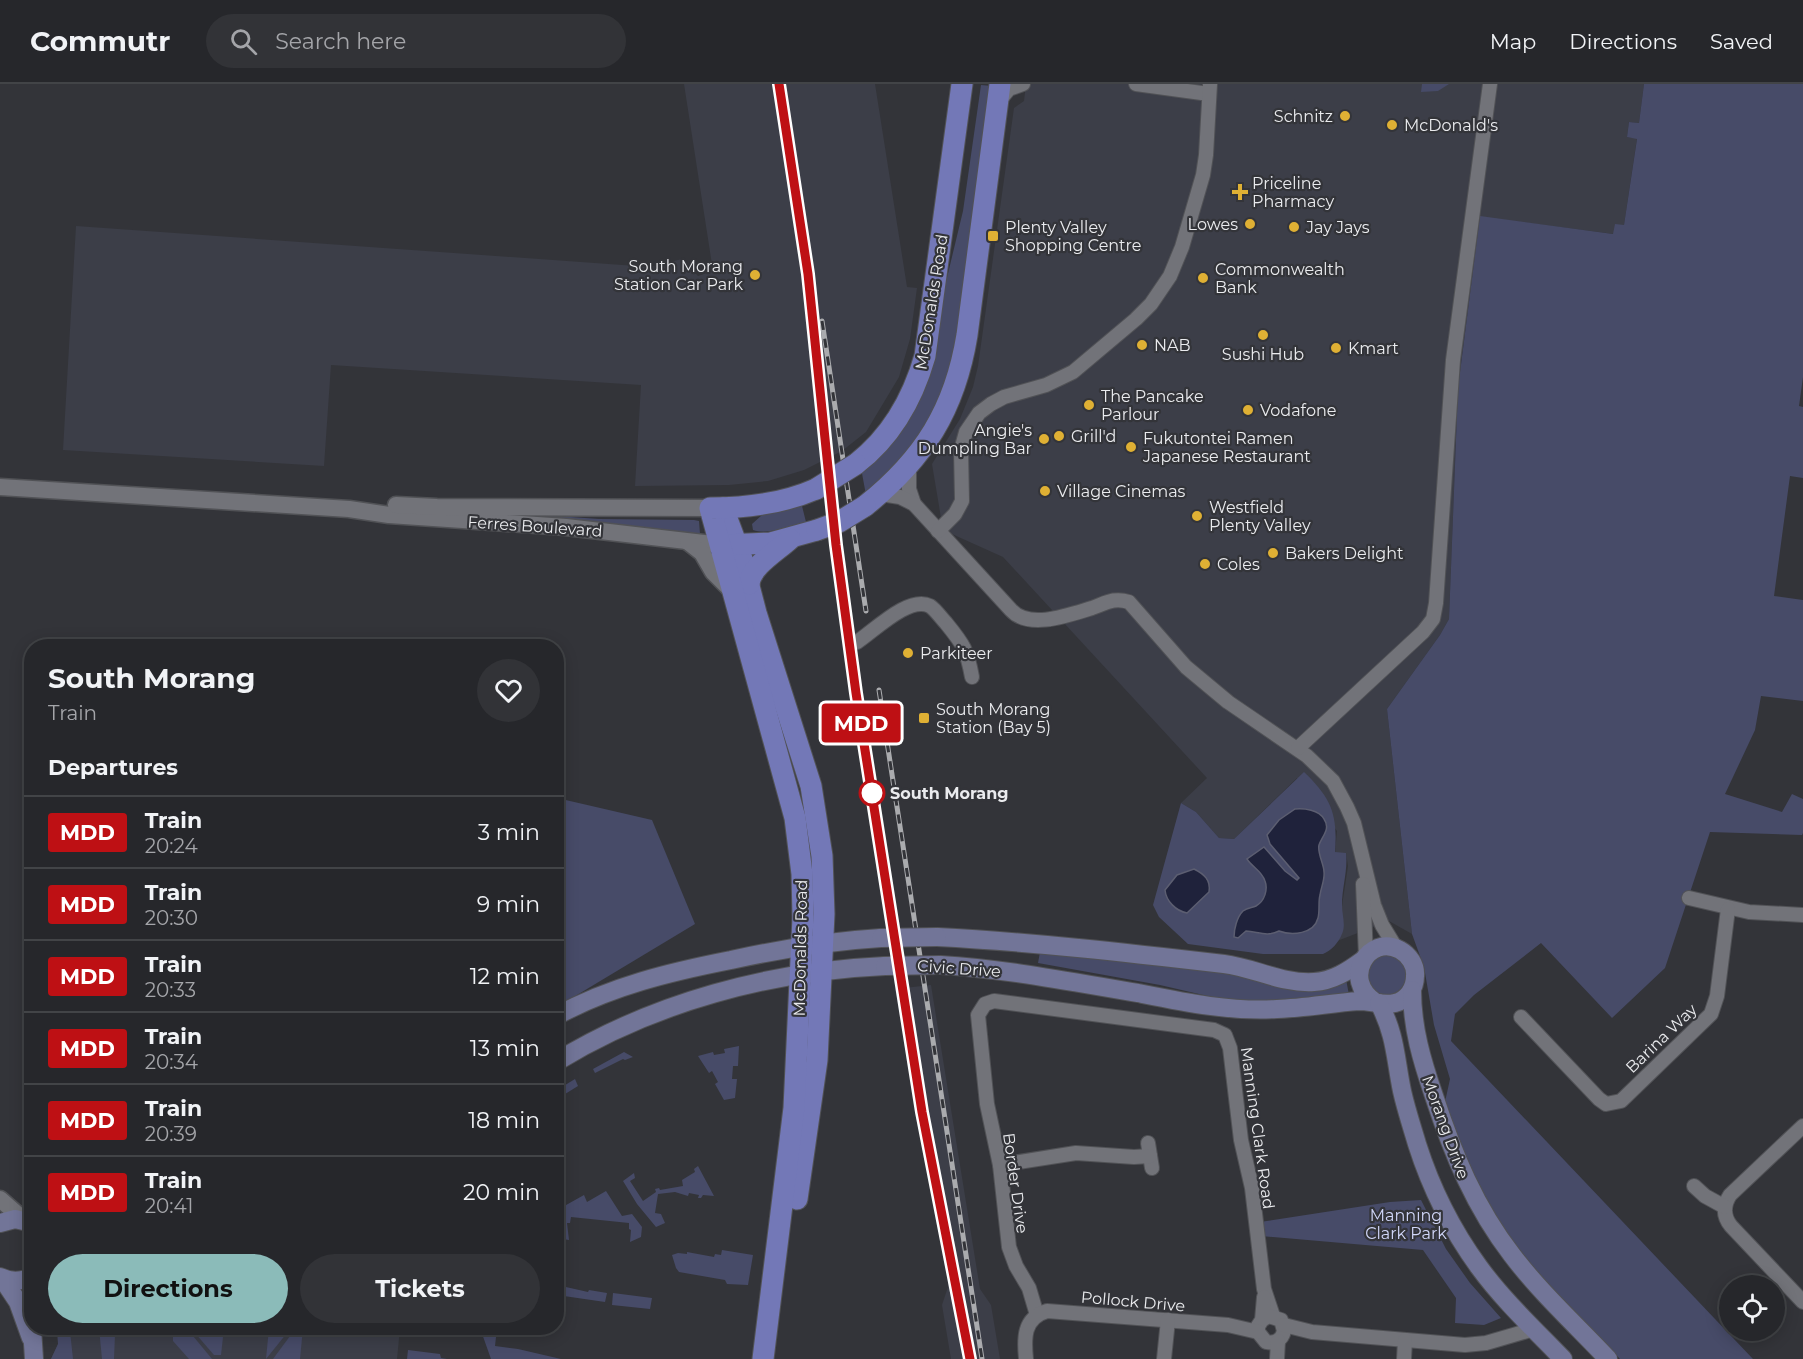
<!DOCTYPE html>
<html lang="en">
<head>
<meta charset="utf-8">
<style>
  body { margin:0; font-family:Montserrat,sans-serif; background:#323337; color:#f1f3f6; height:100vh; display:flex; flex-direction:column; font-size:22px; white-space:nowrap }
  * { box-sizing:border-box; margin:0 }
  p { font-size:20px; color:#a4a5a9 }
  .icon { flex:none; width:33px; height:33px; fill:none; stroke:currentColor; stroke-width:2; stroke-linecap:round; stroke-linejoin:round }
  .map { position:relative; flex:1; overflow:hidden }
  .sheet { position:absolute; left:24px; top:555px; width:540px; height:696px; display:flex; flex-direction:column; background:#26272b; border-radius:24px; box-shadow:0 3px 15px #0003,0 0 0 2px #424447 }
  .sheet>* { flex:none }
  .badge { padding:0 12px; border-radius:4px; font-size:21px; line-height:39px }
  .tools { position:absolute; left:1719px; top:1191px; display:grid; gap:12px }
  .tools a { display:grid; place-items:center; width:66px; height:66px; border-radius:50%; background:#26272b; box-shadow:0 3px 15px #0003,0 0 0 2px #424447; font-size:30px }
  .map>.badge { position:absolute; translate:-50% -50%; box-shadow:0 0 0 3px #fff }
  h2 { padding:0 24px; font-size:22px; line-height:54px }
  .round { display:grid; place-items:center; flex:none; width:63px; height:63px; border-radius:32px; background:#323337 }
  .overview { display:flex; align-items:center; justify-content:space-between; height:102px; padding:0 24px }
  h1 { font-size:28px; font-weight:700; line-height:45px }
  .cta { display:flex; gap:12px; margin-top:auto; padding:12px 24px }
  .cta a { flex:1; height:69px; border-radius:36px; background:#8bbbb9; color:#111; font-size:24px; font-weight:700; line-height:69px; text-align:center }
  .cta a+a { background:#323337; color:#f1f3f6 }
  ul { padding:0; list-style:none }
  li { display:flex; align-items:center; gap:18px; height:72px; padding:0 24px; border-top:2px solid #424447 }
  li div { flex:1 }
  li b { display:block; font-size:22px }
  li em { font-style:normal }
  li .badge { min-width:66px; font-weight:700; text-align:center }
  header { display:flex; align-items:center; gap:36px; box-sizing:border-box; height:84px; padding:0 30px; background:#26272b; border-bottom:2px solid #424447 }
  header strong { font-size:28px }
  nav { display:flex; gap:33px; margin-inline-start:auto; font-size:21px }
  .search { width:420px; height:54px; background:#323337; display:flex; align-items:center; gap:15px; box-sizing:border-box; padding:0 21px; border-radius:33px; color:#a4a5a9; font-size:22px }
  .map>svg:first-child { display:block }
  .built { fill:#3c3e48 }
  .green { fill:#474b68 }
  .water { fill:#1f223b; stroke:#5c5e71; stroke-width:1.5 }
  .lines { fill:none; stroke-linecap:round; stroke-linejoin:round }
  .minor-casing { stroke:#515256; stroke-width:16 }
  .tertiary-casing { stroke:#515256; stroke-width:19 }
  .secondary-casing { stroke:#515256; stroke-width:20 }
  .primary-casing { stroke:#515256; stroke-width:23 }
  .minor { stroke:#727379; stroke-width:14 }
  .tertiary { stroke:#727379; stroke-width:16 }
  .secondary { stroke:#727598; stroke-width:18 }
  .primary { stroke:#7378b7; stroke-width:21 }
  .rail-casing { stroke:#aaabae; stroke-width:5 }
  .rail { stroke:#333439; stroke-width:3; stroke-dasharray:9; stroke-linecap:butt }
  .secondary-bridge-casing { stroke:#515256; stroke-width:20; stroke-linecap:butt }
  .primary-bridge-casing { stroke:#515256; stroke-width:23; stroke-linecap:butt }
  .secondary-bridge { stroke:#727598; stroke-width:18 }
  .primary-bridge { stroke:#7378b7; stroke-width:21 }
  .line-casing { stroke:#fff; stroke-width:14 }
  .line { stroke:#be1014; stroke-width:9 }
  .poi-dot { fill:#dfb034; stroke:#333439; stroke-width:2 }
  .stop-dot { fill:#fff; stroke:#be1014; stroke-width:3 }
  .labels { text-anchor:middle; stroke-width:4.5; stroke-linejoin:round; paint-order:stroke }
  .poi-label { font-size:16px; fill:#eaebee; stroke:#333439; text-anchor:start }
  .street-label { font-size:16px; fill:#eaebee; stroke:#333439 }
  .stop-label { font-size:16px; font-weight:bold; fill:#eaebee; stroke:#333439; text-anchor:start }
  .park-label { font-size:16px; fill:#d1d7f9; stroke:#333439 }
</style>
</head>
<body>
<header>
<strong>Commutr</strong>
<div class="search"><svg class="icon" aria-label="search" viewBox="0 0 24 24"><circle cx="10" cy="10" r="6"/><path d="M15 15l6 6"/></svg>Search here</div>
<nav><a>Map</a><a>Directions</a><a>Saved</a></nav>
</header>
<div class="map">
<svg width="1803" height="1275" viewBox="0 0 1803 1275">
  <rect width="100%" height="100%" fill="#333439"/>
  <g class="built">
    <path d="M684,0H875L907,203L917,204L910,255L899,293L866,348L842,367L804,386L768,397L729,401L635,402L641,301L331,281L324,382L63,366L76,142L650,183L682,175L698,192L713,187Z"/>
    <path d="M1026,0H1644L1639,39L1629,38L1627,53L1637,54L1624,141L1614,150L1480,133L1458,304L1449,535L1440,551L1387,625L1412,850L1389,837L1337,857L1342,850V822L1348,782L1346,769H1335L1337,747L1297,694L1234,755L1219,754L1196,728L1181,719L1207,694L1003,473L943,446L932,380L960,335L973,303L978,282L1014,24L1024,17Z"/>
    <path d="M931,901L980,1205L991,1221L1000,1275H951L942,1221L948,1203V1195L922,1062L895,905Z"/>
    <path d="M57,1244H400L397,1275H51L58,1260Z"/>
  </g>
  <g class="green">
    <path d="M1422,0H1449L1438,7L1421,8Z"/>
    <path d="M1644,0H1803V293L1799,322L1803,323V394L1790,392L1774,512L1803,516V617L1761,612L1755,646L1725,710L1782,728L1792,710L1803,715V749L1802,751L1710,748L1665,884L1612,934L1541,859L1474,911L1455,930L1451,957L1753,1275H1620L1540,1191L1511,1155L1482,1110L1460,1061L1445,1018L1450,995L1434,941L1424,883L1412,850L1387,625L1440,551L1449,535L1458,304L1480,132L1613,150L1615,140L1624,141L1637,55L1627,53L1629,38L1639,39Z"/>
    <path d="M981,1L992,2L960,260L926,349L866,411L861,384L872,374L939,227L963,127Z"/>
    <path d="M801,418L806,438C790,442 769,451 753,446L752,440L762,431Z"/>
    <path d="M515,429L599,435L694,436L699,437L700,450L696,452L500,435Z"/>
    <path d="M1304,688C1331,714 1338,730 1335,768L1346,769C1348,787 1342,803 1342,821C1342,831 1346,841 1342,850C1339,858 1331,867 1323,870H1263L1188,860L1159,833L1153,821L1181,719L1196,728L1219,754L1234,755Z"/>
    <path d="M557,714L652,736L695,840L557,923Z"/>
    <path d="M1040,868L1346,895L1349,911L1270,920L1212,913L1160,901L1038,879Z"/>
    <circle cx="1386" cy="891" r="20"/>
    <path d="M739,962L738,982H733L732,995H737L735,1014L724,1016L715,1000L718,998L712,987L709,989L698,972L713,968L714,971L725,969L724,965Z"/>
    <path d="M624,968L633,973L625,976L623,975L595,989L593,985Z"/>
    <path d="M575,995L578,1002L557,1015V1006Z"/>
    <path d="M698,1082L714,1112L703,1111L701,1114H698L699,1111L689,1109L688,1112L675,1108L658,1110L655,1129L661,1130L665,1139L656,1143L637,1120L623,1097L634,1089L635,1094L630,1097L643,1117L656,1108L655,1105L659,1104L660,1106L683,1102L682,1096L695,1088L694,1085Z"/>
    <path d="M606,1107L622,1132L632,1130L642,1143L641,1153L630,1158L631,1146L629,1145V1139L571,1133L570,1139H567L569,1156L557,1154V1129L559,1125L584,1111L587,1118Z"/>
    <path d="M1421,1116L1446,1165L1470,1199L1501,1234L1484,1241L1455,1239L1456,1214L1423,1166L1261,1152L1260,1138L1390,1118Z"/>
    <path d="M722,1166L753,1171L748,1201L727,1200L725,1196L679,1188L676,1184L672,1171L678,1169L687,1170V1168L714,1173L715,1170L721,1171Z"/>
    <path d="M557,1201L588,1208L589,1206L607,1209L605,1218L557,1211Z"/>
    <path d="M613,1209L652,1214L650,1225L612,1221Z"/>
    <path d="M57,1244H79L80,1246L70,1247L73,1275H51L58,1260Z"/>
    <path d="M99,1244H107L113,1247H130L129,1251H115L114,1275H102Z"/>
    <path d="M196,1244H224L221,1271H214L195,1249Z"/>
    <path d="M269,1244H291L266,1275Z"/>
    <path d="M296,1244H303L300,1275H273Z"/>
    <path d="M480,1244H497L495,1262L518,1265L561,1275H491Z"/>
    <path d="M173,1249L193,1252L212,1275H189L173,1257Z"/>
    <path d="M408,1266L440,1270L441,1274L447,1275H407Z"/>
  </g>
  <g class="water">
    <path d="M1295,725C1304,724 1319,726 1324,735C1331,745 1322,752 1319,761C1317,769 1324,780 1324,788C1325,796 1321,803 1320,811C1318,818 1320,826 1318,834C1314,850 1292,852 1279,847C1267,853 1259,848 1246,847L1238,854L1234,853C1234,845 1237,833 1243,827C1248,823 1252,824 1256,822C1265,817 1268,805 1265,797C1262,787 1252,783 1247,775L1264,763L1285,787L1297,796L1299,794L1270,760L1267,751L1279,736Z"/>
    <path d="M1194,785C1204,790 1211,796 1209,808L1187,829C1176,827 1166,817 1165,806L1177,791Z"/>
  </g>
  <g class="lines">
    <defs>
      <g id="minor">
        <path d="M1136,0L1209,10"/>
        <path d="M999,17L1009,5L1023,0"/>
        <path d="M909,383V405L914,420"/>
        <path d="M881,410L900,413L914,420L1011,526C1029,546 1069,531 1092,524C1106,519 1114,513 1129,518L1186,583L1228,618L1307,672L1333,697L1347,723L1354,739L1374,821L1382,841L1396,864"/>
        <path d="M938,447L955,430L962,417L961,366L966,348L979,329L991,320L1004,313L1046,301L1073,288L1136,235L1151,220L1170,192L1182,163L1203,91L1206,71L1210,0"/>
        <path d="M857,558C874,547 909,511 930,522C936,526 941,534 946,539C964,561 967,566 972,593"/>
        <path d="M1298,664L1423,548L1433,535L1436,519L1453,276L1490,0"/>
        <path d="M1363,800L1366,873"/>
        <path d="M1689,814L1749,828L1803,831"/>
        <path d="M1521,933L1599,1015L1606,1020L1621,1017L1711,930L1717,912L1728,825"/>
        <path d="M1803,1042L1730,1111C1723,1122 1723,1132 1731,1142L1803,1218"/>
        <path d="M1148,1059L1152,1084"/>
        <path d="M1000,1081L1076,1069L1134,1073L1150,1072"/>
        <path d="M1694,1102L1705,1112L1725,1123"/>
        <path d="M1037,1231L1029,1204L1016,1182L1009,1163L1000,1081L987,1020L978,931L985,920L994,917L1214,946L1225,951L1230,964L1241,1056L1252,1104L1264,1205L1273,1232"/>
        <path d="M1262,1236L1269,1232L1281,1236L1284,1247C1282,1256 1275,1260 1266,1258L1258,1248V1242L1262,1236L1264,1213"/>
        <path d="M1284,1241L1312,1248L1465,1261L1486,1259L1534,1245"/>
        <path d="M1026,1275C1024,1255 1023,1234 1047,1227L1228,1241L1258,1248"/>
        <path d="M1164,1275L1168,1236"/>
        <path d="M1277,1275L1278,1257"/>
        <path d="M1404,1275L1405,1256"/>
      </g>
      <g id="tertiary">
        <path d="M0,403L349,425L389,431L566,443L721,461"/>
        <path d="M396,421L437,423L710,424"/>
        <path d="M688,458L702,469L713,488L732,507"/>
        <path d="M0,1115L24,1136"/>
      </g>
      <g id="secondary">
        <path d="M937,853C1033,858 1129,869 1224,880C1255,884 1282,900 1314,898C1333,897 1348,887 1363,876"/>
        <path d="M940,881C1007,885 1072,898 1138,909C1183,918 1231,928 1277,925C1305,924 1331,919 1359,917C1371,917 1383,922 1395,919C1407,916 1415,905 1415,892C1416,881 1409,871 1400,866C1368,849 1341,896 1375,918"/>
        <path d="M1412,906C1412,944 1422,977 1434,1012C1453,1070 1475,1123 1512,1171C1540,1208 1576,1241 1608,1275"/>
        <path d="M1379,919C1396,952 1395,973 1402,1007C1406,1025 1412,1043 1417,1060C1431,1104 1452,1146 1479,1183C1503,1216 1534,1245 1563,1275"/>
        <path d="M556,932C612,902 670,888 731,876C781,865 830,857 881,854"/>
        <path d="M556,978C654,918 771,887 885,882"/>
        <path d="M0,1139L15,1135L32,1139"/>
        <path d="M0,1193C11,1198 20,1198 32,1193"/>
        <path d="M2,1194L18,1218L31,1254"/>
        <path d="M32,1244L34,1275"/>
      </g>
      <g id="primary">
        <path d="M856,380C891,353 913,314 925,272L962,0"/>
        <path d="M865,422C924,375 955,325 967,251L1000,0"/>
        <path d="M723,424L742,475L756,529L811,702L822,772L824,830L817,976L797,1115"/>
        <path d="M725,461L770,459L817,446"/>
        <path d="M749,500C751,482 776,468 790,455"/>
        <path d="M763,1275L794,1024L803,833L802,790L795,734L710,424C747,424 782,420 816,405"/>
      </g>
    </defs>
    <use href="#minor" class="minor-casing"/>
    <use href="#tertiary" class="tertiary-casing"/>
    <use href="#secondary" class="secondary-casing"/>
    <use href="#primary" class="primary-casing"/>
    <use href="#minor" class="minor"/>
    <use href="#tertiary" class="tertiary"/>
    <use href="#secondary" class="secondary"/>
    <use href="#primary" class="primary"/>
    <defs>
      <g id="rail">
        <path d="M779,0C792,81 805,162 815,244C826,340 833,435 844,531"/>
        <path d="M822,237L866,527"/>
        <path d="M879,606L982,1275"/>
        <path d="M856,609L922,1028L970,1275"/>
      </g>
    </defs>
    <use href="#rail" class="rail-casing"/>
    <use href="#rail" class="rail"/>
    <defs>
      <g id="secondary-bridge">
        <path d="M881,854L937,853"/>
        <path d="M885,882L940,881"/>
      </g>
      <g id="primary-bridge">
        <path d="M816,405L856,380"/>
        <path d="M817,446L839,438L865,422"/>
      </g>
    </defs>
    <use href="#secondary-bridge" class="secondary-bridge-casing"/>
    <use href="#primary-bridge" class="primary-bridge-casing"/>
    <use href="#secondary-bridge" class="secondary-bridge"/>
    <use href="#primary-bridge" class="primary-bridge"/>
  </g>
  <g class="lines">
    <defs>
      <path id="line" d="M779,0L808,190L836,461L856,609L922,1028L970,1275"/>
    </defs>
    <use href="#line" class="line-casing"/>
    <use href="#line" class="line"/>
  </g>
  <g class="poi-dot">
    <circle cx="1345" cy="32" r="6"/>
    <circle cx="1392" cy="41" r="6"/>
    <path d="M1237 99h6v6h6v6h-6v6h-6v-6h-6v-6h6z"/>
    <circle cx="1250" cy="140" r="6"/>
    <circle cx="1294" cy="143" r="6"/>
    <rect x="987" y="146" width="12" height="12" rx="3"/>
    <circle cx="755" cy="191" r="6"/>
    <circle cx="1203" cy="194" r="6"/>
    <circle cx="1263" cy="251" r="6"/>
    <circle cx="1142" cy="261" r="6"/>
    <circle cx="1336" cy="264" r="6"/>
    <circle cx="1089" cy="321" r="6"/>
    <circle cx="1248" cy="326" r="6"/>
    <circle cx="1059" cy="352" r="6"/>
    <circle cx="1044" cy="355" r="6"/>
    <circle cx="1131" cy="363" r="6"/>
    <circle cx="1045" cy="407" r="6"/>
    <circle cx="1197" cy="432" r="6"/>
    <circle cx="1273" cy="469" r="6"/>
    <circle cx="1205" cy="480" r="6"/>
    <circle cx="908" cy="569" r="6"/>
    <rect x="918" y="628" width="12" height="12" rx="3"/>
  </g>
  <circle class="stop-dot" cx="872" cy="709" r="12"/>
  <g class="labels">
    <g class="poi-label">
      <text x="1333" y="38" text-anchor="end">Schnitz</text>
      <text x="1404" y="47">McDonald's</text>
      <text x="1252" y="105">Priceline<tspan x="1252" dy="18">Pharmacy</tspan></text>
      <text x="1238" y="146" text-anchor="end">Lowes</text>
      <text x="1005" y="149">Plenty Valley<tspan x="1005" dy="18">Shopping Centre</tspan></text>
      <text x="1306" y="149">Jay Jays</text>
      <text x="743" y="188" text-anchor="end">South Morang<tspan x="743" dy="18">Station Car Park</tspan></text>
      <text x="1215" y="191">Commonwealth<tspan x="1215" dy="18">Bank</tspan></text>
      <text x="1154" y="267">NAB</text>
      <text x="1348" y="270">Kmart</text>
      <text x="1263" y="276" text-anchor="middle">Sushi Hub</text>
      <text x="1101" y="318">The Pancake<tspan x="1101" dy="18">Parlour</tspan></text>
      <text x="1260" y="332">Vodafone</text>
      <text x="1032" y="352" text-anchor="end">Angie's<tspan x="1032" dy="18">Dumpling Bar</tspan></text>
      <text x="1071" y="358">Grill'd</text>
      <text x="1143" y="360">Fukutontei Ramen<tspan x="1143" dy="18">Japanese Restaurant</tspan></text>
      <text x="1057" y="413">Village Cinemas</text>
      <text x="1209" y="429">Westfield<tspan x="1209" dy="18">Plenty Valley</tspan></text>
      <text x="1285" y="475">Bakers Delight</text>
      <text x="1217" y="486">Coles</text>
      <text x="920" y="575">Parkiteer</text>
      <text x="936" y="631">South Morang<tspan x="936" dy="18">Station (Bay 5)</tspan></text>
    </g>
    <g class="street-label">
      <text transform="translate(931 218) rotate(-81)" y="6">McDonalds Road</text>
      <text transform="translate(535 442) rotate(4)" y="6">Ferres Boulevard</text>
      <text transform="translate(800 864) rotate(-89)" y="6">McDonalds Road</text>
      <text transform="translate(959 884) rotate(4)" y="6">Civic Drive</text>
      <text transform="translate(1661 954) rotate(-44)" y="6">Barina Way</text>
      <text transform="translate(1446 1043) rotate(70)" y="6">Morang Drive</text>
      <text transform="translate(1258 1044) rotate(82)" y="6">Manning Clark Road</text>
      <text transform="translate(1016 1099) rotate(82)" y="6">Border Drive</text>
      <text transform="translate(1133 1217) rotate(5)" y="6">Pollock Drive</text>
    </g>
    <g class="stop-label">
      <text x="890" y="715">South Morang</text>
    </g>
    <g class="park-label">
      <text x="1406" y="1137">Manning<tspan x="1406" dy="18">Clark Park</tspan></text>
    </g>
  </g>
</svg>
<div class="tools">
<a><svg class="icon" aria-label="locate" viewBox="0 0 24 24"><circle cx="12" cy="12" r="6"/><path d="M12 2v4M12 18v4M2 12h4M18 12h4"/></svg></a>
</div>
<b class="badge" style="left:861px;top:639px;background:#be1014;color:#fff">MDD</b>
<section class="sheet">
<div class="overview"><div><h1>South Morang</h1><p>Train</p></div><a class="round"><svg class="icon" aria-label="heart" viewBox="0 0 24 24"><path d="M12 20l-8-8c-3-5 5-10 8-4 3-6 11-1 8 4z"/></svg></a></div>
<h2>Departures</h2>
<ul>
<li><span class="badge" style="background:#be1014;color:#fff">MDD</span><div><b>Train</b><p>20:24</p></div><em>3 min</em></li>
<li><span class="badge" style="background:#be1014;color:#fff">MDD</span><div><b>Train</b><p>20:30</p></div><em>9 min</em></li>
<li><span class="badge" style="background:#be1014;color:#fff">MDD</span><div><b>Train</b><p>20:33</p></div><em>12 min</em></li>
<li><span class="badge" style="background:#be1014;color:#fff">MDD</span><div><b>Train</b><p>20:34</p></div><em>13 min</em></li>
<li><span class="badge" style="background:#be1014;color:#fff">MDD</span><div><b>Train</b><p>20:39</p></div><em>18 min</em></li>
<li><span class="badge" style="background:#be1014;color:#fff">MDD</span><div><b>Train</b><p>20:41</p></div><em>20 min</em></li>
</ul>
<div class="cta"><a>Directions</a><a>Tickets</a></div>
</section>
</div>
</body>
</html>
